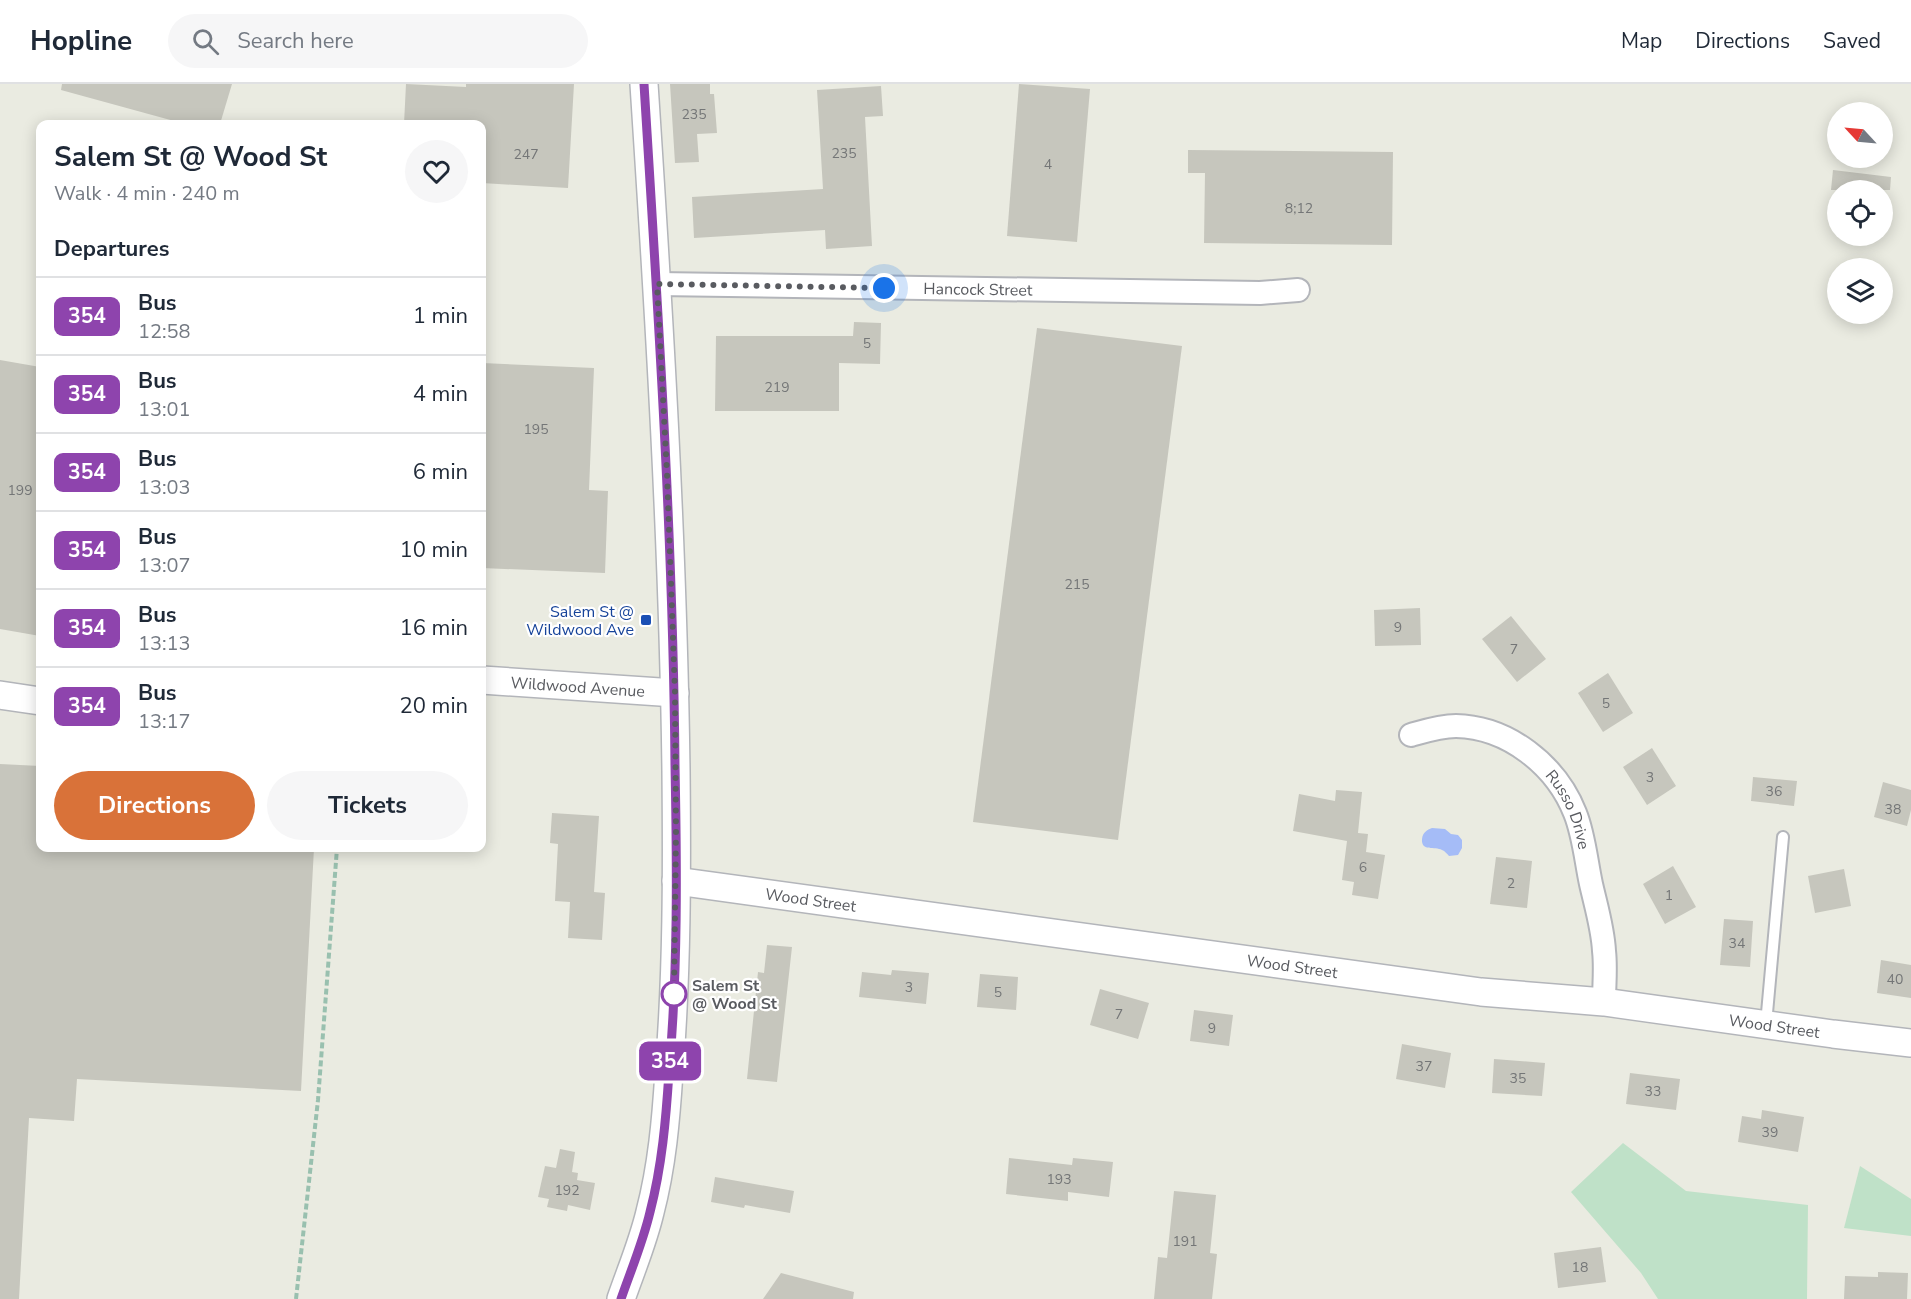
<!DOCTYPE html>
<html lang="en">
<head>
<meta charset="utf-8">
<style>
  body { margin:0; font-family:"Nunito Sans",sans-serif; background:#f6f6f7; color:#1f2937; height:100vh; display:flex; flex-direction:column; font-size:22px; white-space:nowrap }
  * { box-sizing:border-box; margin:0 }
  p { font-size:20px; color:#747a83 }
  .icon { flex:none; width:33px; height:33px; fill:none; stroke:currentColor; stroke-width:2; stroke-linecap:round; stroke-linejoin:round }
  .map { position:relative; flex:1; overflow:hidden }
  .details { position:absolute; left:36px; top:36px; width:450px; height:732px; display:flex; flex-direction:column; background:#fff; border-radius:12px; box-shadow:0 3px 15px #0003 }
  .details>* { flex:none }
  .badge { padding:0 12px; border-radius:9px; font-size:21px; line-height:39px }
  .needle { width:39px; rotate:296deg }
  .buttons { position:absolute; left:1827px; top:18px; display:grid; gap:12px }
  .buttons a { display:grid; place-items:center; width:66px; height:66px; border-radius:50%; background:#fff; box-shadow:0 3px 15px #0003; font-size:30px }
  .you { position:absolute; width:30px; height:30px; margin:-15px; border:4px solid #fff; border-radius:50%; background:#1a73e8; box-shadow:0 0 0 9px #1a73e833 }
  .map>.badge { position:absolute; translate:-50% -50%; box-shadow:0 0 0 3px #fff }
  h2 { padding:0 18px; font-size:22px; line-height:54px }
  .round { display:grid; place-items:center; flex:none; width:63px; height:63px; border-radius:32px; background:#f6f6f7 }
  .overview { display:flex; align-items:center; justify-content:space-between; height:102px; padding:0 18px }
  h1 { font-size:28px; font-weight:700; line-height:45px }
  .action { display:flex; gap:12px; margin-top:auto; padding:12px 18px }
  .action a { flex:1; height:69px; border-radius:36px; background:#d97239; color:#fff; font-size:24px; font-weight:700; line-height:69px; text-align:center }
  .action a+a { background:#f6f6f7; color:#1f2937 }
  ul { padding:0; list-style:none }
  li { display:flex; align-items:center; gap:18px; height:78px; padding:0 18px; border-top:2px solid #e0e1e3 }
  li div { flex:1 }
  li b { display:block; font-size:22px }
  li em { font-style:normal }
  li .badge { min-width:66px; font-weight:700; text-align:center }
  header { display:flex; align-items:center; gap:36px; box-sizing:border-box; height:84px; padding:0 30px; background:#fff; border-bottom:2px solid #e0e1e3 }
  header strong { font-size:28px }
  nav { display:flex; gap:33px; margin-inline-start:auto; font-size:21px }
  .search { width:420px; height:54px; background:#f6f6f7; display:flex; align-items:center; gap:15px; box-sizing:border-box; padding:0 21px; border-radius:33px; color:#747a83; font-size:22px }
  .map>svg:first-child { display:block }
  .green { fill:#bfe1c8 }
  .water { fill:#a5bcf7 }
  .building { fill:#c6c6bd }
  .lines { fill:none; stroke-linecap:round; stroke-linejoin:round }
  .service-casing { stroke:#b3b5ba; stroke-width:14 }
  .minor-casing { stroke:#b3b5ba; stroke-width:26 }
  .tertiary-casing { stroke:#b3b5ba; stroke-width:30 }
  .path { stroke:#99c0af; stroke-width:4; stroke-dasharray:6 3; stroke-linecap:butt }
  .service { stroke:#fff; stroke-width:10 }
  .minor { stroke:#fff; stroke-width:22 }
  .tertiary { stroke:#fff; stroke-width:27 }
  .line-casing { stroke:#fff; stroke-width:14 }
  .line { stroke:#8e44ad; stroke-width:9 }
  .walk { stroke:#595b60; stroke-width:6; stroke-dasharray:0 10.8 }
  .transit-dot { fill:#1a4fb4; stroke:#fff; stroke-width:2 }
  .stop-dot { fill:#fff; stroke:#8e44ad; stroke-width:3 }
  .labels { text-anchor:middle; stroke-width:4.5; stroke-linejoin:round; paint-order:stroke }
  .number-label { font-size:14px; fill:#747677 }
  .street-label { font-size:16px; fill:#595b60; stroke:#fff }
  .transit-label { font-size:16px; fill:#164399; stroke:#fff; text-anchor:end }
  .stop-label { font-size:16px; font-weight:bold; fill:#595b60; stroke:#fff; text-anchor:start }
</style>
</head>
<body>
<header>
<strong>Hopline</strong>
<div class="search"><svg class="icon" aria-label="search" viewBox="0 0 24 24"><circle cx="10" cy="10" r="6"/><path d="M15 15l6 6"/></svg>Search here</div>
<nav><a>Map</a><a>Directions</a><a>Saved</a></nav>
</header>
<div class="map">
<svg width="1911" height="1215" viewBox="0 0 1911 1215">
  <rect width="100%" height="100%" fill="#eaebe1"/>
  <g class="green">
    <path d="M1623,1059L1686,1107L1808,1121L1807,1215H1658L1641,1189L1571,1108Z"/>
    <path d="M1860,1082L1911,1115V1152L1844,1144Z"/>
  </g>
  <path class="water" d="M1432,744L1445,745L1451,750L1458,751L1462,756V764L1458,771L1449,772C1447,770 1445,767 1442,766C1435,762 1421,768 1422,755C1423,748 1427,746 1432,744Z"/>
  <g class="building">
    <path d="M62,0H232L220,40H185L61,6Z"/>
    <path d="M406,0L466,3V0H574L568,104L482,99V40H404Z"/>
    <path d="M670,0H710V10H714L717,49L697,50L699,78L675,79Z"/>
    <path d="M1019,0L1090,5L1077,158L1007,152Z"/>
    <path d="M881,2L883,32L865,33L872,162L826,165L825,146L694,154L692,113L823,105L817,6Z"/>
    <path d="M1188,66L1393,68L1392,161L1204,159L1205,89H1188Z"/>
    <path d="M1833,86L1891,93L1890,106H1831Z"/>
    <path d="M854,238L881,239L880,280L839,279V327H715L716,252H853Z"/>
    <path d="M1037,244L1182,262L1118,756L973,738Z"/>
    <path d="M0,276L40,283V552L0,545Z"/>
    <path d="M482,279L594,284L589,406L608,407L605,489L482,484Z"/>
    <path d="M1420,524L1421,561L1375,562L1374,526Z"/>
    <path d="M1511,532L1546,575L1517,598L1482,555Z"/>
    <path d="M1608,589L1633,629L1603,648L1578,609Z"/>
    <path d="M1652,664L1676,702L1647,721L1623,683Z"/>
    <path d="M0,680L40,682V764H314L301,1007L77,995L74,1037L29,1034L19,1215H0Z"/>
    <path d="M1753,693L1797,697L1794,722L1751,717Z"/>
    <path d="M1883,698L1911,706V726L1907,742L1874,733Z"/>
    <path d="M1336,706L1362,708L1358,749L1368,750L1366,768L1385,771L1378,815L1352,811L1354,798L1342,796L1347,757L1293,747L1299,710L1335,717Z"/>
    <path d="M552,729L599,732L594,808L605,809L602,856L568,854L570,818L555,817L558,760L550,759Z"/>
    <path d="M1496,773L1532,777L1527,824L1490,820Z"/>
    <path d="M1673,782L1696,823L1665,840L1643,800Z"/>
    <path d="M1844,785L1851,822L1815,829L1808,792Z"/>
    <path d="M1724,835L1753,837L1750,883L1720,881Z"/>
    <path d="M767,861L792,863L777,998L747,995L758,888L764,889Z"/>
    <path d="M1881,876L1911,881V914L1877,909Z"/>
    <path d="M892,886L929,889L926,920L859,913L862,888L891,891Z"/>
    <path d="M980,890L1018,893L1016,926L977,923Z"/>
    <path d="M1100,905L1149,919L1138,955L1090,941Z"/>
    <path d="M1194,926L1233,931L1229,962L1190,957Z"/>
    <path d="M1402,960L1451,969L1445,1004L1396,995Z"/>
    <path d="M1494,975L1545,979L1542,1012L1492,1009Z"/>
    <path d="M1630,989L1680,995L1676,1026L1626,1020Z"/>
    <path d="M1762,1026L1804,1033L1798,1068L1738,1058L1742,1032L1761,1035Z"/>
    <path d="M560,1065L575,1068L572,1088L578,1089L577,1096L595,1099L590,1126L568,1121L567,1127L547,1123L549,1115L538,1113L545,1082L556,1084Z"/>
    <path d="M1009,1074L1072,1081L1073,1074L1113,1078L1109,1113L1068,1108V1117L1006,1110Z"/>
    <path d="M715,1093L794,1107L790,1129L745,1121L744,1124L711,1118Z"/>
    <path d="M1174,1107L1216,1111L1210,1169L1217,1170L1212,1215H1154L1158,1173L1167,1174Z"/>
    <path d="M1601,1163L1606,1198L1558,1204L1554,1169Z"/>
    <path d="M1878,1188L1908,1189L1907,1215H1844L1845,1192L1878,1193Z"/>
    <path d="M781,1189L854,1208L853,1215H763Z"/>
  </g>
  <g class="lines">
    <defs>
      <path id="service" d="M1766,940L1783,753"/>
      <g id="minor">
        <path id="s1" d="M657,200L1260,209L1298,206"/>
        <path id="s2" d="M1411,651C1425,647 1440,642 1456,642C1508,643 1556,681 1575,729C1584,751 1586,777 1591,800C1596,822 1603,845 1604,867C1606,884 1604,901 1604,918"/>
      </g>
      <g id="tertiary">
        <path id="s3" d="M482,596L675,609"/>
        <path d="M0,611L40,617"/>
        <path id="s4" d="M676,797L1481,908L1604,918L1833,950L1911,959"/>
        <path d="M621,1215C631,1186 643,1158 650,1128C662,1082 666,1035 669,988C677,888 677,787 676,687C673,458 659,229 644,0"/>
      </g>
    </defs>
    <use href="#service" class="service-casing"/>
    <use href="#minor" class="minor-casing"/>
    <use href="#tertiary" class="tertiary-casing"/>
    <path class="path" d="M296,1215L318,1016L337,764"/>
    <use href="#service" class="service"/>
    <use href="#minor" class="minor"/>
    <use href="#tertiary" class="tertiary"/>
  </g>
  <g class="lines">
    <defs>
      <path id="line" d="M621,1215C631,1186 643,1158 650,1128C662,1082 666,1035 669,988C678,886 677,783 675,681C673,454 658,227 644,0"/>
    </defs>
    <use href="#line" class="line-casing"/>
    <use href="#line" class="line"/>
    <path class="walk" d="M674,910L676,748L675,609L667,389L657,200L884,204"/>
  </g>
  <rect class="transit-dot" x="640" y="530" width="12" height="12" rx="3"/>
  <circle class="stop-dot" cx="674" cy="910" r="12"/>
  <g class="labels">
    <g class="number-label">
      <text x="694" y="35">235</text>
      <text x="844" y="74">235</text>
      <text x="526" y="75">247</text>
      <text x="1048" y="85">4</text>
      <text x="1299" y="129">8;12</text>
      <text x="867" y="264">5</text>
      <text x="777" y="308">219</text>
      <text x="536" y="350">195</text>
      <text x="20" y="411">199</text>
      <text x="1077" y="505">215</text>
      <text x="1398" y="548">9</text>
      <text x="1514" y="570">7</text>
      <text x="1606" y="624">5</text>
      <text x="1650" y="698">3</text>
      <text x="1774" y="712">36</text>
      <text x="1893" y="730">38</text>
      <text x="1363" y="788">6</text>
      <text x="1511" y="804">2</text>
      <text x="1669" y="816">1</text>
      <text x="1737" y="864">34</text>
      <text x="1895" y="900">40</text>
      <text x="909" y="908">3</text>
      <text x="998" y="913">5</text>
      <text x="1119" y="935">7</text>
      <text x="1212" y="949">9</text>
      <text x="1424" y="987">37</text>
      <text x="1518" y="999">35</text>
      <text x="1653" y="1012">33</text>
      <text x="1770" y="1053">39</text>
      <text x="1059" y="1100">193</text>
      <text x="567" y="1111">192</text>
      <text x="1185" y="1162">191</text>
      <text x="1580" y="1188">18</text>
    </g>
    <g class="street-label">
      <text dy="6" stroke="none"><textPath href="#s1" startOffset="321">Hancock Street</textPath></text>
      <text dy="6" stroke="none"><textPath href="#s3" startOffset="96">Wildwood Avenue</textPath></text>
      <text dy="6" stroke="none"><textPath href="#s2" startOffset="196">Russo Drive</textPath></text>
      <text dy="6" stroke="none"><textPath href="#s4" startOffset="136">Wood Street</textPath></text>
      <text dy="6" stroke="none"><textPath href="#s4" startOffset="622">Wood Street</textPath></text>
      <text dy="6" stroke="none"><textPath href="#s4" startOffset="1108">Wood Street</textPath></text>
    </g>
    <g class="transit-label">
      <text x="634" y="533">Salem St @<tspan x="634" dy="18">Wildwood Ave</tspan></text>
    </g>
    <g class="stop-label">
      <text x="692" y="907">Salem St<tspan x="692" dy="18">@ Wood St</tspan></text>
    </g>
  </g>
</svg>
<div class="buttons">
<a><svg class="needle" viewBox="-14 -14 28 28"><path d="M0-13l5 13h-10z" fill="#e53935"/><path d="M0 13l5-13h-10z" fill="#747a83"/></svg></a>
<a><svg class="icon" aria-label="locate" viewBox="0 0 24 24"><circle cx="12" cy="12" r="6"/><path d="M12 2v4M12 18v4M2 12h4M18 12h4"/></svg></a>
<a><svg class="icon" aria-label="layers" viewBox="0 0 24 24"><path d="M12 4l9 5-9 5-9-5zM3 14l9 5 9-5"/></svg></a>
</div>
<div class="you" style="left:884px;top:204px"></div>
<b class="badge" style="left:670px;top:977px;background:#8e44ad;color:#fff">354</b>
<section class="details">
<div class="overview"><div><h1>Salem St @ Wood St</h1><p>Walk · 4 min · 240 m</p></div><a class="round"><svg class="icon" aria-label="heart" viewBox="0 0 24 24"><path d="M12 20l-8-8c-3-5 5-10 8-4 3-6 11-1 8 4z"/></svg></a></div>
<h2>Departures</h2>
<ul>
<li><span class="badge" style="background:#8e44ad;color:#fff">354</span><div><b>Bus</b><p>12:58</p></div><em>1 min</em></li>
<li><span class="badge" style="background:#8e44ad;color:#fff">354</span><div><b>Bus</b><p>13:01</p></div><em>4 min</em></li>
<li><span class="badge" style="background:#8e44ad;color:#fff">354</span><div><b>Bus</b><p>13:03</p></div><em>6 min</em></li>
<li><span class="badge" style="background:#8e44ad;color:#fff">354</span><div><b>Bus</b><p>13:07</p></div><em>10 min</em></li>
<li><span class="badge" style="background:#8e44ad;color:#fff">354</span><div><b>Bus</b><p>13:13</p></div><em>16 min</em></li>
<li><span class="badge" style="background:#8e44ad;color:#fff">354</span><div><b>Bus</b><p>13:17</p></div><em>20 min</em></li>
</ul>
<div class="action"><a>Directions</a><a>Tickets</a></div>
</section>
</div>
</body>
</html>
